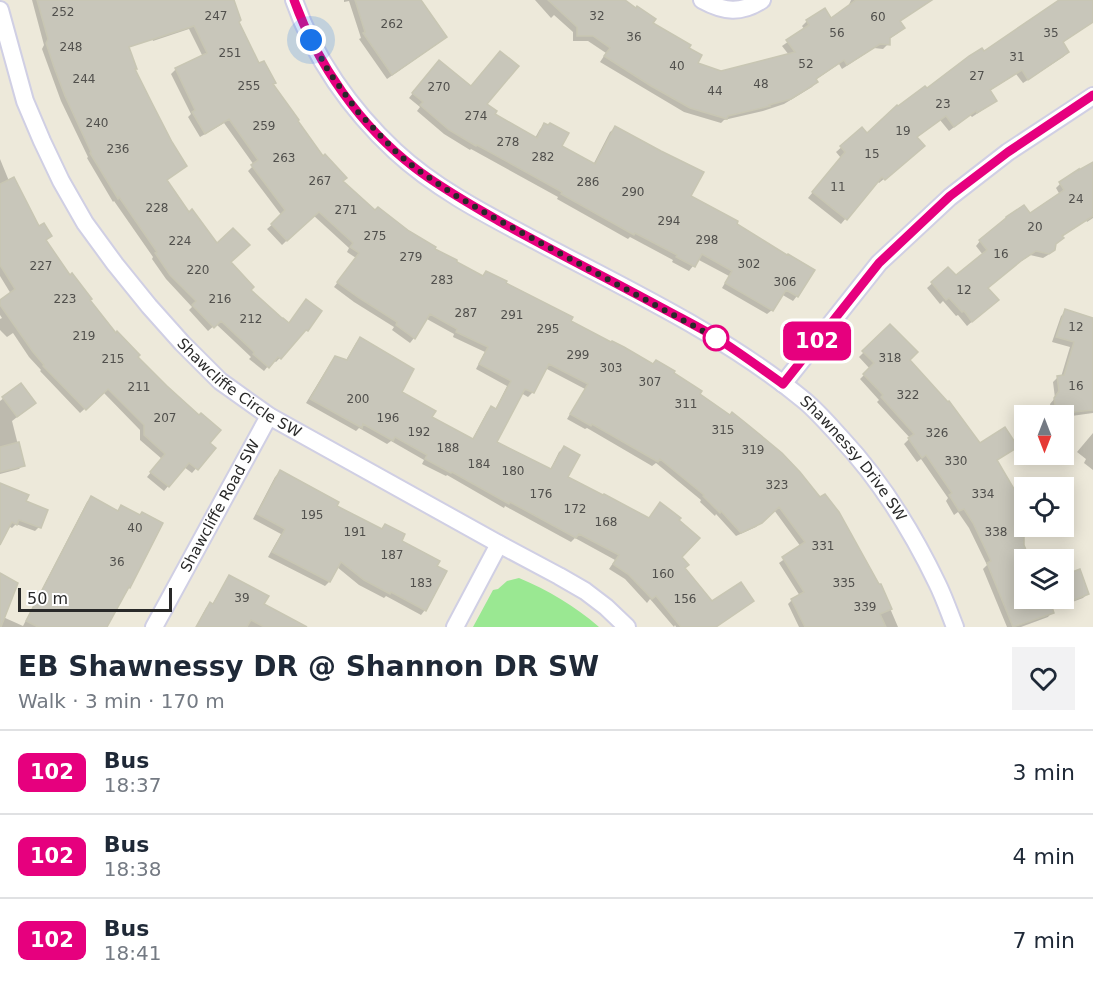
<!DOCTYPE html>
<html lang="en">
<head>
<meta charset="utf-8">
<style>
  body { margin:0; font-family:"DejaVu Sans",sans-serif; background:#f2f2f3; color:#1f2937; height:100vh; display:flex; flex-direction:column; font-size:22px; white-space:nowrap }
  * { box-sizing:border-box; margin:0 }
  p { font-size:20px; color:#747a83 }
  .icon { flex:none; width:33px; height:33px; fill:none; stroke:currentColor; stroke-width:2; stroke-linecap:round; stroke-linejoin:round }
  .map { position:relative; height:627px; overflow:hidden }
  .sheet { display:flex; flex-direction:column; background:#fff; flex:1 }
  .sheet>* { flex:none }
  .badge { padding:0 12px; border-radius:9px; font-size:21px; line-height:39px }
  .needle { width:39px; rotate:180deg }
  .buttons { position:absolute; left:1014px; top:405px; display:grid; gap:12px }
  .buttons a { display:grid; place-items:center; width:60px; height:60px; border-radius:0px; background:#fff; box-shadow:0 3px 15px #0003; font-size:30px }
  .scale { position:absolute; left:18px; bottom:15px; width:154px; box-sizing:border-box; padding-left:6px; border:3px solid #292929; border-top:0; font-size:16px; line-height:21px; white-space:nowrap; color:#292929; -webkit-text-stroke:4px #fff; paint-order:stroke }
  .you { position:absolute; width:30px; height:30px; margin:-15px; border:4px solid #fff; border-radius:50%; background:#1a73e8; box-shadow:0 0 0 9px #1a73e833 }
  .map>.badge { position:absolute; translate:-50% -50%; box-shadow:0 0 0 3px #fff }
  .round { display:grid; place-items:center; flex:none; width:63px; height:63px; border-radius:0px; background:#f2f2f3 }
  .head { display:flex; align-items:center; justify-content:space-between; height:102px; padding:0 18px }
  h1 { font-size:28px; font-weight:800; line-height:45px }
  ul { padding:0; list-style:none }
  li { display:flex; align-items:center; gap:18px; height:84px; padding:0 18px; border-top:2px solid #e0e1e3 }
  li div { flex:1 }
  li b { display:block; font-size:22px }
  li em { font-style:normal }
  li .badge { min-width:66px; font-weight:700; text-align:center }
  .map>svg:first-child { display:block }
  .green { fill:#9ae892 }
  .shadow { fill:#0003 }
  .building { fill:#c8c6ba; stroke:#c8c6b3; stroke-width:1.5 }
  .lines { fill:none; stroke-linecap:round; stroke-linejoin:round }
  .street-casing { stroke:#d0cfe4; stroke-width:20 }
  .street { stroke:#fff; stroke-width:16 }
  .line-casing { stroke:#fff; stroke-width:14 }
  .line { stroke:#e6007e; stroke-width:9 }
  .walk { stroke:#292929; stroke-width:6; stroke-dasharray:0 10.8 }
  .stop-dot { fill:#fff; stroke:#e6007e; stroke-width:3 }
  .labels { text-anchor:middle; stroke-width:4.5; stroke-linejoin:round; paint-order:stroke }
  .number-label { font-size:12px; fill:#51504d }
  .street-label { font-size:15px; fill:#292929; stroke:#fff }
</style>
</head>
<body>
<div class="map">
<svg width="1093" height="627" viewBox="0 0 1093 627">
  <rect width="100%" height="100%" fill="#ede9da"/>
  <path class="green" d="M519,578C548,590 575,606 599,627H473L493,590L498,589L507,581Z"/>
  <g class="shadow">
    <path d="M32,0H116L134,70L171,143L185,166L165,181L189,214L229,262L249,290L288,324L306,330L276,362L273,360L264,371L249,359L251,357L216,324L208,331L189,310L192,307L166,279L152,259L153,257L114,201L113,202L87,158L88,157L61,101L42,49L44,45Z"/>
    <path d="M171,0H232L243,35L258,66L341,181L375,212L455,263L482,277L504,283L568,322L653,365L672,374L698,394L878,586L880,585L898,627H799L788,604L792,600L800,596L779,563L801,547L774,510L756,527L736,536L716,514L715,516L700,502L701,500L656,463L652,466L587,428L585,429L567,419L585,389L545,368L532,393L528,397L521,393L495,443L550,470L559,452L564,448L566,478L680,557L683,569L715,627H676L675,625L674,627L650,599L647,603L625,579L609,569L615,560L575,538L571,542L505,506L504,508L447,475L446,476L422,464L424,460L391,441L387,444L359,428L356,431L306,403L331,362L335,358L345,362L356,343L361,338L400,393L430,418L472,440L487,412L491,408L495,410L507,386L476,369L485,352L453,337L454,334L425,318L414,338L410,343L392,330L394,327L354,302L334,287L356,258L347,252L349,248L313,215L282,245L267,229L282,216L248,171L254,165L224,123L200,137L188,117L191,114L171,74L176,69L203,57L189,29L153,41L148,21Z"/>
    <path d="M344,0H420L445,37L440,42L387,79L359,39L361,38L349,1L344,2Z"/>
    <path d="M535,0H623L651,23L687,49L695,64L721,72L789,55L782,46L805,30L802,26L807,21L830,20L848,7L851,0H931L899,22L898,33L889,39L888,44L883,49L874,48L842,69L839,64L815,80L816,82L812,87L784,104L763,111L724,120L721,123L684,112L600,62L606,53L588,41H573V32L554,15L551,18Z"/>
    <path d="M1062,0H1093V21L1062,43L1068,52L1063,57L1023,83L1016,74L989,91L995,100L990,105L972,117L970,115L949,131L940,120L916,138L918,151L879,183L877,181L841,224L808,198L841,158L836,152L862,129L867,135L927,90Z"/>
    <path d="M435,66L484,105L493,114L535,138L540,129L545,125L560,147L593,165L610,132L615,128L689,197L735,224L797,296L793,301L781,294L772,310L767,314L722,288L729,276L697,259L693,266L689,271L672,262L673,260L630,237L628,239L605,226L557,199L558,197L471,149L470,150L444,134L417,111L420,107L409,98Z"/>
    <path d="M0,159L9,181L38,228L50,236L45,241L69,277L208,444L214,448L192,473L184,467L164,491L147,477L162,459L140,440V430L103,392L80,413L40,371L41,370L29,357L13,333L7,337L0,330V319L2,318L0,315V302L11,294L0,276Z"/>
    <path d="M1093,163V218L1087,222L1086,220L1061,237L1054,244L1053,249L1048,255L1043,258L1030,255L1014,266L987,288L992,304L967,326L958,315L956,316L943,301L940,304L927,288L948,269L955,277L983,255L976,246L980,241L1029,215L1060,195L1056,188L1060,184Z"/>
    <path d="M1066,311L1093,319V413L1064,417L1057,416L1051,410L1050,404L1055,398L1053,382L1058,377H1061L1070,347L1052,342L1061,316Z"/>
    <path d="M890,326L908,360L979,445L996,461L1019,500L1024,498V525L1017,530L1024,560V598H1064V577L1079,571L1087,594L1083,598L1051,610L1052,612L1048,617L1021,627H1007L983,569L987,565L969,528L958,512L954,515L946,501L948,498L921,459L917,462L904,444L910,438L877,402L879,400L860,379L870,369L859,357Z"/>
    <path d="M20,385L30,407L12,421L23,465L19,469L0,474V401Z"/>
    <path d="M1093,433V470L1084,463L1086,459L1077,452Z"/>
    <path d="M280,472L335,507L380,530L385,525L400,542L425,610L421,615L386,596L384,598L359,585L337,567L329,582L325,586L268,557L281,534L253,519L275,477Z"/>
    <path d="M0,485L25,502L39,527L35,531L16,524L12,528L8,526L0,542Z"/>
    <path d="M91,498L117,512L122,507L106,627H0V575L3,617L23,626L87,502Z"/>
    <path d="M230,576L262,605L304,627H196L206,608L210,604L212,605L226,581Z"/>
  </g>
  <g class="building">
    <path d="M37,0H234L241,20L239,22L259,63L264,61L276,83L273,84L299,120L298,121L323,156L325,154L347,178L343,181L375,210L378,207L409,231L436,247L435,249L457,260V262L483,276L486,271L507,281L506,283L573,317L571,321L611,342L612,341L624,347L653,364L656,360L675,371L674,373L702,391L700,394L730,415L732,412L747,424L782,453L800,472L820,497L825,494L839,512L879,584H881L892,609L880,614L886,627H805L791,599L804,592L782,557L805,542L779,507L762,523L741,533L721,511L720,513L703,496L704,495L660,459L658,462L592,424L591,426L570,414L588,384L549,364L534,393L525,389L497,442L551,469L564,446L580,455L568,477L603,495L604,494L649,518L660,502L681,518L679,520L700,538L682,557L689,565L685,568L712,601L741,582L754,601L716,627H681L656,596L652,599L629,575L613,564L619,555L579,534L576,538L510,502L509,504L452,472L451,473L425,459L427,455L395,437L393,441L363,424L362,428L310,399L335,356L347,360L360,337L414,369L402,392L436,411L432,417L473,439L491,406L496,409L511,381L479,364L488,347L456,332L457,329L430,314L415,339L396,325L397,322L359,298L337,282L359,253L350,247L353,243L319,212L287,241L271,224L285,210L251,165L258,160L229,119L205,134L192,112L195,110L175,68L207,53L194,26L129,47L137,69H135L152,103L172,142L187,166L167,180L189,212L192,209L217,243L233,228L250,245L231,262L254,287L251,290L282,318H283L289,323L306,299L322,311L308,331L306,330L281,359L278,357L269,368L253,354L254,352L221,321L214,328L192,305L196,301L170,275L155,253L157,252L119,197L118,199L90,153L91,152L65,96L54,67L46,43L48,39Z"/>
    <path d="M355,0H421L447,37L392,75L363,33L365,32Z"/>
    <path d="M548,0H625L636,8L637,6L656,19L653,23L691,45L689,48L702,55L698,63L721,71L795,52L786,40L809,25L806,20L825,8L831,18L856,0H932L900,21L905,28L890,38V45L880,44L847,65L844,60L816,79L818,82L791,99L769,105L770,106L728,116L727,119L690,108L651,86L604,56L610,48L593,36H577V27Z"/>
    <path d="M1059,0H1093V22L1063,42L1069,52L1028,80L1022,70L990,90L997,101L977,113L976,111L954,127L946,116L917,137L925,146L885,180L882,177L847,220L812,192L845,152L840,146L862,127L867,133L897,105L898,106L925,86L927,88L969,56L982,48L984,51Z"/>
    <path d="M500,51L519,66L487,104L497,111L495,114L537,138L544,123L548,125L550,123L569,133L562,146L595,164L615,126L661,151L704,172L691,196L738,221L737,224L787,255L788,254L815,270L798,297L786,290L773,311L725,283L732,271L702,254L695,267L676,257L677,255L635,233L634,235L561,194L562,192L477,145L476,146L449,130L420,105L423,102L412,93L439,60L471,86Z"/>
    <path d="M1093,162V216L1062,236L1064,238L1056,244L1055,250L1049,254L1036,251L1021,261L988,288L999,300L972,322L964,311L962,312L949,298L946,300L931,282L948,267L956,275L987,250L979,240L1006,218V217L1024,205L1030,213L1064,190L1059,182L1079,169V170Z"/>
    <path d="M14,177L39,226L44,223L52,236L46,240L70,275L72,273L92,299L90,300L116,333L117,331L140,355L138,357L167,386L199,415L201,413L221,430L210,443L216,448L198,470L189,463L169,487L150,472L165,454L144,435V425L108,389L86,410L43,366L44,365L33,352L0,305V300L15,289L0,265V184Z"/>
    <path d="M1065,309L1093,318V410L1064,413L1055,405L1054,398L1059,391L1057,376L1064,375L1074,342L1056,337Z"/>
    <path d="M890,324L918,352L910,360L948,402L949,401L980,443L1005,427L1018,447L997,460L1024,506V545L1030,560H1024V598H1049L1054,613L1013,627L987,563L991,561L973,523L964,509L959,511L949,495L952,493L926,455L922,458L908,438L914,434L881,397L883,395L863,374L874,363L862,351Z"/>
    <path d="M21,383L36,403L17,417L2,397Z"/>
    <path d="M19,442L25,466L0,472V447Z"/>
    <path d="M280,470L339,502L337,506L382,529L385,524L405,534L402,541L440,561L437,566L447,571L426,611L391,592L390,594L364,580L341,562L330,582L272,552L285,529L257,514Z"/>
    <path d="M0,483L29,495L26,501L48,510L41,528L19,520L17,525L12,522L0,545Z"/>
    <path d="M91,496L118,511L121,505L140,515L142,512L163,523L130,588L129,587L107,627H38L26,621Z"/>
    <path d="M1080,569L1089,594L1064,604V575Z"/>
    <path d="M0,573L18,583L1,627L0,626Z"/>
    <path d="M229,575L269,596L264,604L307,627H264L251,620L247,627H196L210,602L213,604Z"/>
  </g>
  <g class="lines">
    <defs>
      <g id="street">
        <path id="s1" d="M294,0C314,58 351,110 395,151C437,190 489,216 538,242C630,291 725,335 805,401C818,412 830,426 841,438C881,481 912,531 937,583C944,597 949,612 955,627"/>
        <path d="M702,0C724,12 741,14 762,0"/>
        <path id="s2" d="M0,10L25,101L42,141L61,181L85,223L115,264L149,306L182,343L220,381L269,416L499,544L559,576L585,591L606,607L627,627"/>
        <path d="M783,384L879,263L950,197L1008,152L1093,96"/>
        <path id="s3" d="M154,627L269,416"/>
        <path d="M455,627L499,544"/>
      </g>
    </defs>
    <use href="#street" class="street-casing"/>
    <use href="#street" class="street"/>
  </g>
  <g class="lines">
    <defs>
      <path id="line" d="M294,0C317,64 360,126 415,168C441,188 470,204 499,221C549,249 601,275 651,302C671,313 692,323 712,335C736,350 759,367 783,384L879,263L950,196L1008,152L1093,95"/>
    </defs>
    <use href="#line" class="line-casing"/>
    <use href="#line" class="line"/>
    <path class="walk" d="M311,40L329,72L358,112L396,152L415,168L453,194L491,216L716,338"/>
  </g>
  <circle class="stop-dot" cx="716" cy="338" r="12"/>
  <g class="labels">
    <g class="number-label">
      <text x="63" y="16">252</text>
      <text x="216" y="20">247</text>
      <text x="597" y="20">32</text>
      <text x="878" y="21">60</text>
      <text x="392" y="28">262</text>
      <text x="837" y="37">56</text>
      <text x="1051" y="37">35</text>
      <text x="634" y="41">36</text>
      <text x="71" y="51">248</text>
      <text x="230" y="57">251</text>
      <text x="1017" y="61">31</text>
      <text x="806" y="68">52</text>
      <text x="677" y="70">40</text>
      <text x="977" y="80">27</text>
      <text x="84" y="83">244</text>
      <text x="761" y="88">48</text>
      <text x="249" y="90">255</text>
      <text x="439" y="91">270</text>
      <text x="715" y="95">44</text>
      <text x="943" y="108">23</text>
      <text x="476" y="120">274</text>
      <text x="97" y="127">240</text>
      <text x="264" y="130">259</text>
      <text x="903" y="135">19</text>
      <text x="508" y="146">278</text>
      <text x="118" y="153">236</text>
      <text x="872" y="158">15</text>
      <text x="543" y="161">282</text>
      <text x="284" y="162">263</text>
      <text x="320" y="185">267</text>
      <text x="588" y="186">286</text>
      <text x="838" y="191">11</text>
      <text x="633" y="196">290</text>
      <text x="1076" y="203">24</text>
      <text x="157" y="212">228</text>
      <text x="346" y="214">271</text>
      <text x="669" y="225">294</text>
      <text x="1035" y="231">20</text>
      <text x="375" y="240">275</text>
      <text x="707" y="244">298</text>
      <text x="180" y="245">224</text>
      <text x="1001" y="258">16</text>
      <text x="411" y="261">279</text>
      <text x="749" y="268">302</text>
      <text x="41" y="270">227</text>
      <text x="198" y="274">220</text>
      <text x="442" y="284">283</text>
      <text x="785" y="286">306</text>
      <text x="964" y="294">12</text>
      <text x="65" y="303">223</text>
      <text x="220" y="303">216</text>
      <text x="466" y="317">287</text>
      <text x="512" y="319">291</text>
      <text x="251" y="323">212</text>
      <text x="1076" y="331">12</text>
      <text x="548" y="333">295</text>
      <text x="84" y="340">219</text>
      <text x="578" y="359">299</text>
      <text x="890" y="362">318</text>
      <text x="113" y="363">215</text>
      <text x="611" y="372">303</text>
      <text x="650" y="386">307</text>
      <text x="1076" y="390">16</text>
      <text x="139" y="391">211</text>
      <text x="908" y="399">322</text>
      <text x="358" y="403">200</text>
      <text x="686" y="408">311</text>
      <text x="165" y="422">207</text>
      <text x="388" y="422">196</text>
      <text x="723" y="434">315</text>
      <text x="419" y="436">192</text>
      <text x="937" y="437">326</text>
      <text x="448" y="452">188</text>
      <text x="753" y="454">319</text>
      <text x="956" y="465">330</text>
      <text x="479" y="468">184</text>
      <text x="513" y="475">180</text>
      <text x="777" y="489">323</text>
      <text x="541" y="498">176</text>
      <text x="983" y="498">334</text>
      <text x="575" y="513">172</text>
      <text x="312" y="519">195</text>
      <text x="606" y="526">168</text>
      <text x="135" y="532">40</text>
      <text x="355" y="536">191</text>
      <text x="996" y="536">338</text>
      <text x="823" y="550">331</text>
      <text x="392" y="559">187</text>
      <text x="117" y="566">36</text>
      <text x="663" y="578">160</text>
      <text x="421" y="587">183</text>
      <text x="844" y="587">335</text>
      <text x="242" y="602">39</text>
      <text x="685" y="603">156</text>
      <text x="865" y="611">339</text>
    </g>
    <g class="street-label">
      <text dy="5" stroke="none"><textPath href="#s2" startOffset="458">Shawcliffe Circle SW</textPath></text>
      <text dy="5" stroke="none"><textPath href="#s1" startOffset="740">Shawnessy Drive SW</textPath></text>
      <text dy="5" stroke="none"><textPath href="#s3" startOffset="138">Shawcliffe Road SW</textPath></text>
    </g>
  </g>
</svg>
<div class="buttons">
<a><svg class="needle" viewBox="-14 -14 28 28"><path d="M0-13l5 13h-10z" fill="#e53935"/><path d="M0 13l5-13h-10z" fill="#747a83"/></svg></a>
<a><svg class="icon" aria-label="locate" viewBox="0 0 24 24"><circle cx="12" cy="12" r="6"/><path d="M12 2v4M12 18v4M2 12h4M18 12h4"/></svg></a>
<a><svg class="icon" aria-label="layers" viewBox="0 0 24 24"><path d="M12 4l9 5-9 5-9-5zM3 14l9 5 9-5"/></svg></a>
</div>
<div class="scale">50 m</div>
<div class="you" style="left:311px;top:40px"></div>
<b class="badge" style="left:817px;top:341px;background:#e6007e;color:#fff">102</b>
</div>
<section class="sheet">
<div class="head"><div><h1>EB Shawnessy DR @ Shannon DR SW</h1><p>Walk · 3 min · 170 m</p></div><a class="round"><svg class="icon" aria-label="heart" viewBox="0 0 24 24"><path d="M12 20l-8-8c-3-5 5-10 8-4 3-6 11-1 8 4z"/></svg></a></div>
<ul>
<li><span class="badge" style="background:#e6007e;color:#fff">102</span><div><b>Bus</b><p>18:37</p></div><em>3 min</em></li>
<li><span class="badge" style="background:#e6007e;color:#fff">102</span><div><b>Bus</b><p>18:38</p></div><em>4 min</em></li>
<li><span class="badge" style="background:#e6007e;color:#fff">102</span><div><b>Bus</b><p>18:41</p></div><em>7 min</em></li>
</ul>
</section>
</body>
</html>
